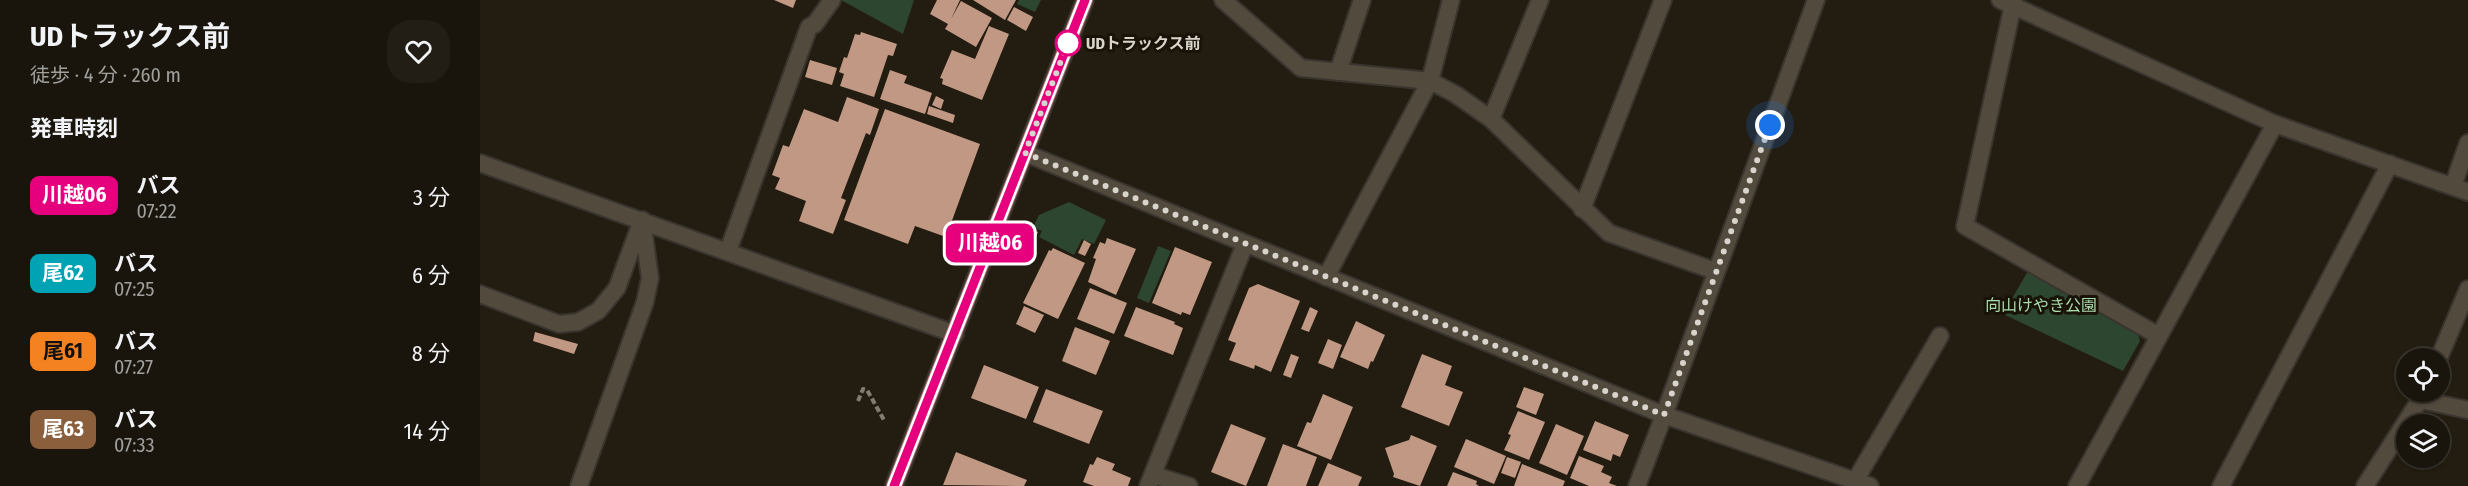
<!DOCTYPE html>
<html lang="ja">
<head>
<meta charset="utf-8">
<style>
  body { margin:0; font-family:"Fira Sans Condensed","Noto Sans JP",sans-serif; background:#231e15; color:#f1f3f6; height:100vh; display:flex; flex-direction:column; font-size:22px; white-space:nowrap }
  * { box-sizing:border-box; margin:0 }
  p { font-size:20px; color:#9f9f9d }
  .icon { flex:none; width:33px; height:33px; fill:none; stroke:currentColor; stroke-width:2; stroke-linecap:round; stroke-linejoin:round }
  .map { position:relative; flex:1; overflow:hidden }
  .drawer { display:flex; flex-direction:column; background:#1a150c; width:480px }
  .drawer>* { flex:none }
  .badge { padding:0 12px; border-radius:9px; font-size:21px; line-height:39px }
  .controls { position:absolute; left:1916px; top:348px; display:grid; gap:12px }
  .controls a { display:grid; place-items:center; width:54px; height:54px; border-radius:50%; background:#1a150c; box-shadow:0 2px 4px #0004,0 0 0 2px #38342d; font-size:30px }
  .you { position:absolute; width:30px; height:30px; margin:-15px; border:4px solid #fff; border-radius:50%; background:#1a73e8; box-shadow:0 0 0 9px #1a73e833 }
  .map>.badge { position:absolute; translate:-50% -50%; box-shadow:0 0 0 3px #fff }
  h2 { padding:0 30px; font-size:22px; line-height:54px }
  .round { display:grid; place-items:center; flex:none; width:63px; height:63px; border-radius:24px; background:#231e15 }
  .overview { display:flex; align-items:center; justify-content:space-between; height:102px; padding:0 30px }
  h1 { font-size:28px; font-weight:700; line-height:45px }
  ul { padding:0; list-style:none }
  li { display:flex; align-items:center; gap:18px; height:78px; padding:0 30px }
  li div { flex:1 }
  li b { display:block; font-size:22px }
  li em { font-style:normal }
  li .badge { min-width:66px; font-weight:700; text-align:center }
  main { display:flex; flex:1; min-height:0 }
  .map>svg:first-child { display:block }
  .green { fill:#2d462f }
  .building { fill:#c09883 }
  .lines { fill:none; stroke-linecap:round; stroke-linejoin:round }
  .service-casing { stroke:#39342e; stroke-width:20 }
  .minor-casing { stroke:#39342e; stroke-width:20 }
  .tertiary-casing { stroke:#39342e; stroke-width:20 }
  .primary-casing { stroke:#39342e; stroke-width:20 }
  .path { stroke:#817c72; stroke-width:4; stroke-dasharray:6 3; stroke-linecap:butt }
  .service { stroke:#524a3d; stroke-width:16 }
  .minor { stroke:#524a3d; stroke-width:16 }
  .tertiary { stroke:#524a3d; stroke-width:16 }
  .primary { stroke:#a7696a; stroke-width:16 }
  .line-casing { stroke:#fff; stroke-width:14 }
  .line { stroke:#e6007e; stroke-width:9 }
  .walk { stroke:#d8d4cc; stroke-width:6; stroke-dasharray:0 10.8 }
  .stop-dot { fill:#fff; stroke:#e6007e; stroke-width:3 }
  .labels { text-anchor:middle; stroke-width:6; stroke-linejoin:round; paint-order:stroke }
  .stop-label { font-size:16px; font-weight:bold; fill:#d8d4cc; stroke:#191307; text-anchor:start }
  .park-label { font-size:16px; fill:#a8ddac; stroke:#191307 }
</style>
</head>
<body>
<main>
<section class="drawer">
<div class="overview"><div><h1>UDトラックス前</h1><p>徒歩 · 4 分 · 260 m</p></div><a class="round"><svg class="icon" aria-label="heart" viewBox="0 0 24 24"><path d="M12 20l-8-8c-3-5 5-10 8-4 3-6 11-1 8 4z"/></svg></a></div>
<h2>発車時刻</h2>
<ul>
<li><span class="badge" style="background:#e6007e;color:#fff">川越06</span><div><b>バス</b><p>07:22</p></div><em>3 分</em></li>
<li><span class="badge" style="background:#00a3b4;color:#fff">尾62</span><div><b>バス</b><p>07:25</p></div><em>6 分</em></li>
<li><span class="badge" style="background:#f58220;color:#111">尾61</span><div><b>バス</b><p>07:27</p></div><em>8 分</em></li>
<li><span class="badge" style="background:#8b5e3c;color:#fff">尾63</span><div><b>バス</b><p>07:33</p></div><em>14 分</em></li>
</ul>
</section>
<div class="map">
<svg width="1988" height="486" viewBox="0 0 1988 486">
  <rect width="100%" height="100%" fill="#231c10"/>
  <g class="green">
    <path d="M361,0H434L423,34Z"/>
    <path d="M539,0H561L555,12L537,4Z"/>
    <path d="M589,202L626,220L614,244L602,239L594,255L559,237L562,231L553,227L559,215Z"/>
    <path d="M678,246L691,251L669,303L657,298Z"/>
    <path d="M1548,271L1657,330L1660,341L1643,371L1523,314Z"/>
  </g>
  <g class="building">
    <path d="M294,0H316L313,8Z"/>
    <path d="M457,0H480L471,19L481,1L512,18L496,47L465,29L468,24L450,14Z"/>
    <path d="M493,0H536L525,20Z"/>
    <path d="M534,7L553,17L546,31L527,20Z"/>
    <path d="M509,26L529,34L502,100L462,84L463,79L460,78L472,50L495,59Z"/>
    <path d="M381,32L417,44L413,56L408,55L394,97L360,86L364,74L359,72L364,57L367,58L375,34L380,35Z"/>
    <path d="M330,60L357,68L352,85L325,77Z"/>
    <path d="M410,70L427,76L424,83L452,93L445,114L400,99Z"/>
    <path d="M456,96L464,100L461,109L452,105Z"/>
    <path d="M367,97L399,109L390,135L386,133L361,198L366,200L353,234L319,221L326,201L295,189L300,178L292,175L303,145L309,147L324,109L358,122Z"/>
    <path d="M449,106L475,115L473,123L447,114Z"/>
    <path d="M405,109L500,144L466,237L435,226L428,244L364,220Z"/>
    <path d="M551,229L558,232L553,243L546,240Z"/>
    <path d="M627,238L656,249L636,295L608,282L616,259L613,258L620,242L625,244Z"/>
    <path d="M604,240L611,244L605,256L598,253Z"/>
    <path d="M695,247L732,262L710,315L702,312L701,315L672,303Z"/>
    <path d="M573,248L605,263L578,319L543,303L569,250L571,251Z"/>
    <path d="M778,284L820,301L791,372L775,365L774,369L749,360L756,343L748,340L769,288Z"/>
    <path d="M610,288L647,303L634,334L597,319Z"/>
    <path d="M544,306L564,315L555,333L536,324Z"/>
    <path d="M656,307L695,322L694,324L703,328L693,355L644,336Z"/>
    <path d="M830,307L838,311L829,332L821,329Z"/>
    <path d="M876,321L905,335L893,362L891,361L888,369L860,357Z"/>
    <path d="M595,327L630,341L616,375L582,361Z"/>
    <path d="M55,332L98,344L94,354L53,341Z"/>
    <path d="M848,339L862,345L853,369L838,363Z"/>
    <path d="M811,354L819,357L811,378L803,375Z"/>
    <path d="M942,354L972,366L965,385L983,392L969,426L921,407Z"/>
    <path d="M504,365L559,387L546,419L491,398Z"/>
    <path d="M1044,387L1064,394L1056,415L1036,407Z"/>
    <path d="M566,389L623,411L609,444L553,422Z"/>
    <path d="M843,394L873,407L851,460L817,446L827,422L831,423Z"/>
    <path d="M1038,411L1065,422L1049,460L1024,450L1031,435L1028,434Z"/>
    <path d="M1115,421L1149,435L1140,457L1133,454L1131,461L1103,450Z"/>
    <path d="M751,424L786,438L766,486L731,472Z"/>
    <path d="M1076,424L1104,436L1087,475L1059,463Z"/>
    <path d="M931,435L957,446L940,486L913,477L914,474L905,448L929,440Z"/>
    <path d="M986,439L1026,456L1014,484L974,467Z"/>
    <path d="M803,444L837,457L826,486H787Z"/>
    <path d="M476,452L547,480L544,486L463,485Z"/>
    <path d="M1099,456L1124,466L1121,472L1132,477L1129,483L1137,486H1109L1090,478Z"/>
    <path d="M617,457L635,464L632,470L651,478L648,486H614L603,482L610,464L613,465Z"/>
    <path d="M1027,457L1041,462L1035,478L1021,473Z"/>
    <path d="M848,463L882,477L878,486H838Z"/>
    <path d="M1042,464L1085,481L1083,486H1034Z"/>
    <path d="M973,472L997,481L996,484L999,486H967Z"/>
  </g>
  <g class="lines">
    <defs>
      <g id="service">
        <path d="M248,251L329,27L335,24L352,0"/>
        <path d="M0,294L79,324L98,322L118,311L137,288L162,220"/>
      </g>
      <g id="minor">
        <path d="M743,0L821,68L950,81L975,94L1011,119L1129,233L1235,271"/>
        <path d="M1520,0L1795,124L1988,192"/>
        <path d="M1534,0L1485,226L1679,336"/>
        <path d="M858,72L882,0"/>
        <path d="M1011,119L1060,0"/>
        <path d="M1973,186L1988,143"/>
        <path d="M1102,209L1183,0"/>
        <path d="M846,277L950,81L971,0"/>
        <path d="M1959,358L1988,289"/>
        <path d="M1941,400L1988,410"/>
        <path d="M1184,415L1336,0"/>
        <path d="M673,475L709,486"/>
        <path d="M1375,481L1460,336"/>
        <path d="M99,486L165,302L170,278L162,220"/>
        <path d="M668,486L765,244"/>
        <path d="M1597,486L1795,124"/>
        <path d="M1741,486L1910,164"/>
        <path d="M1885,486L1945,392"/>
      </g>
      <g id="tertiary">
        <path d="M545,153L1184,415L1390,486"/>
        <path d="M0,163L475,334"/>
        <path d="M1157,486L1184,415"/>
      </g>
      <path id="primary" d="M414,486L605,0"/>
    </defs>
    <use href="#service" class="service-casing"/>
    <use href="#minor" class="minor-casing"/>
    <use href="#tertiary" class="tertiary-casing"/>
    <use href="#primary" class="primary-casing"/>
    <path class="path" d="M378,401L383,389L387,390L404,420"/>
    <use href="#service" class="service"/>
    <use href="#minor" class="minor"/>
    <use href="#tertiary" class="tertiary"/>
    <use href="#primary" class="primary"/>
  </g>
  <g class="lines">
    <defs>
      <path id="line" d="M414,486L605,0"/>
    </defs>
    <use href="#line" class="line-casing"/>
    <use href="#line" class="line"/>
    <path class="walk" d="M588,43L545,153L1184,415L1290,125"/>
  </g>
  <circle class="stop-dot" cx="588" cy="43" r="12"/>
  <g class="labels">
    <g class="stop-label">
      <text x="606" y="49">UDトラックス前</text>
    </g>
    <g class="park-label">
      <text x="1561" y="311">向山けやき公園</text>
    </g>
  </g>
</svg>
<div class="controls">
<a><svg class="icon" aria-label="locate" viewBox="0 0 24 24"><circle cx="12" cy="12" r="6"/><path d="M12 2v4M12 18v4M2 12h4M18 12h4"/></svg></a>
<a><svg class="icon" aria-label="layers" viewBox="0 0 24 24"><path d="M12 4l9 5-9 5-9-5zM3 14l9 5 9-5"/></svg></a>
</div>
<div class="you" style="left:1290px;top:125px"></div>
<b class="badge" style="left:510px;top:243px;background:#e6007e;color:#fff">川越06</b>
</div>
</main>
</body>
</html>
